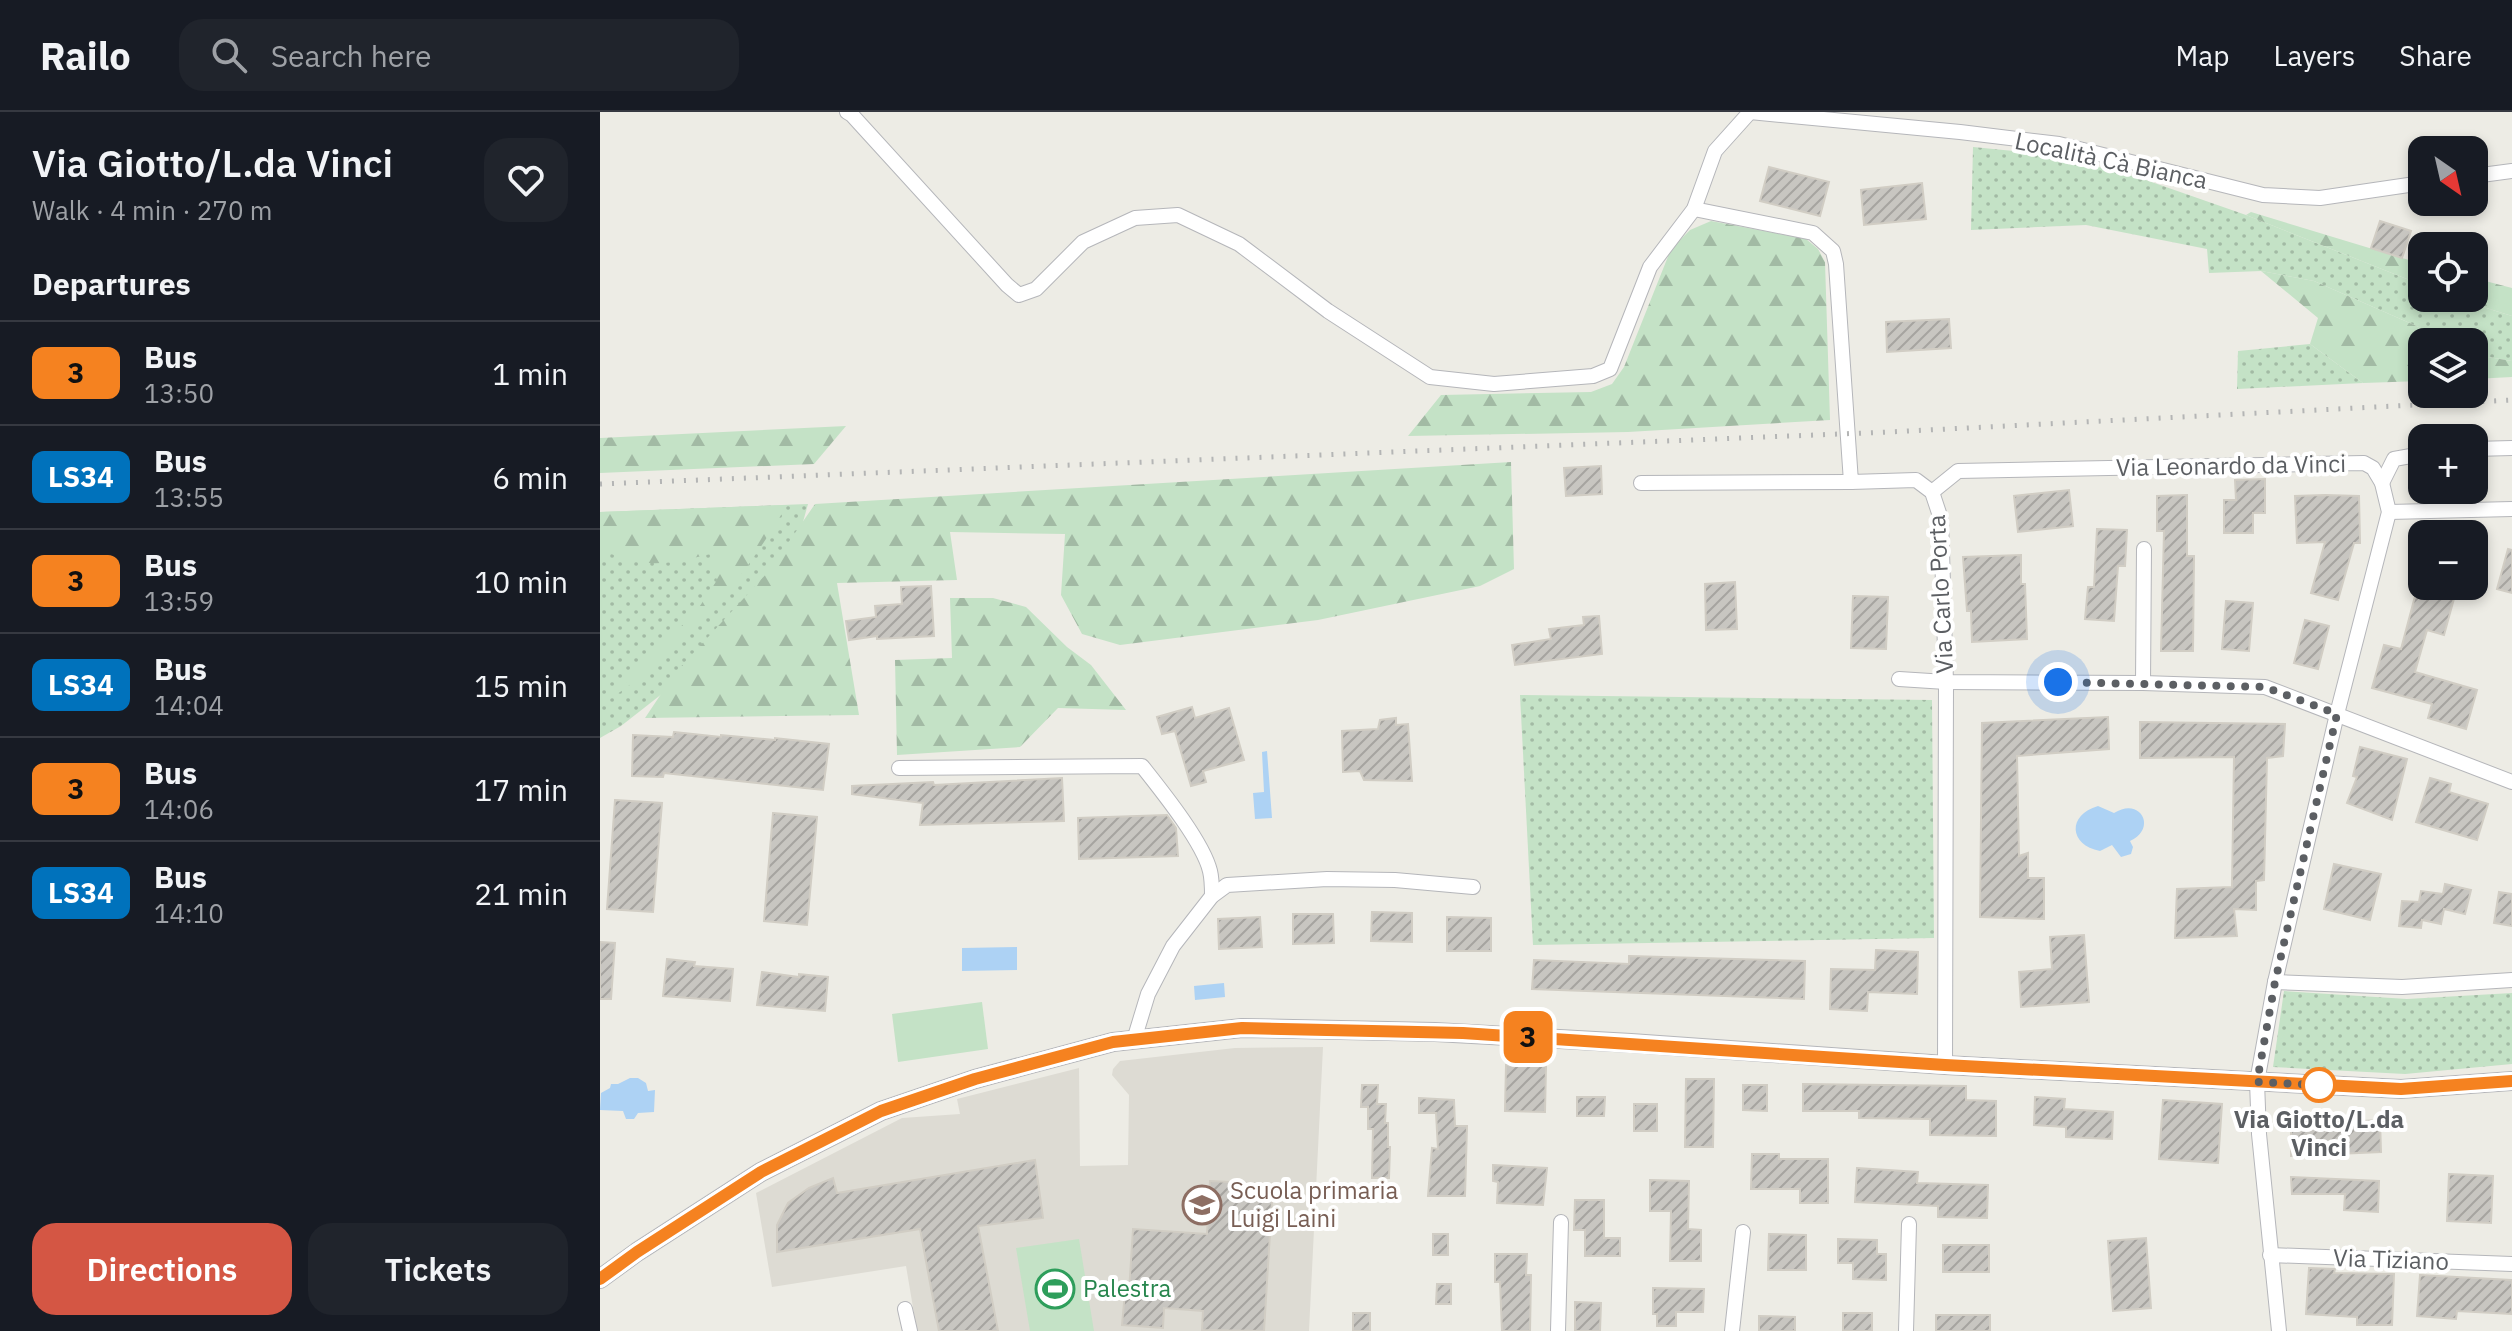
<!DOCTYPE html>
<html lang="en">
<head>
<meta charset="utf-8">
<style>
  body { margin:0; font-family:"IBM Plex Sans",sans-serif; background:#20242c; color:#f1f3f6; height:100vh; display:flex; flex-direction:column; font-size:30px; white-space:nowrap }
  * { box-sizing:border-box; margin:0 }
  p { font-size:26px; color:#9ea1a6 }
  .icon { flex:none; width:44px; height:44px; fill:none; stroke:currentColor; stroke-width:2; stroke-linecap:round; stroke-linejoin:round }
  .map { position:relative; flex:1; overflow:hidden }
  .drawer { display:flex; flex-direction:column; background:#171b24; width:600px }
  .drawer>* { flex:none }
  .badge { padding:0 16px; border-radius:12px; font-size:28px; line-height:52px }
  .needle { width:52px; rotate:146deg }
  .controls { position:absolute; left:1808px; top:24px; display:grid; gap:16px }
  .controls a { display:grid; place-items:center; width:80px; height:80px; border-radius:16px; background:#171b24; box-shadow:0 4px 12px #0003; font-size:40px }
  .you { position:absolute; width:40px; height:40px; margin:-20px; border:6px solid #fff; border-radius:50%; background:#1a73e8; box-shadow:0 0 0 12px #1a73e833 }
  .map>.badge { position:absolute; translate:-50% -50%; box-shadow:0 0 0 4px #fff }
  h2 { padding:0 32px; font-size:30px; line-height:72px }
  .round { display:grid; place-items:center; flex:none; width:84px; height:84px; border-radius:24px; background:#20242c }
  .headline { display:flex; align-items:center; justify-content:space-between; height:136px; padding:0 32px }
  h1 { font-size:38px; font-weight:600; line-height:60px }
  .cta { display:flex; gap:16px; margin-top:auto; padding:16px 32px }
  .cta a { flex:1; height:92px; border-radius:24px; background:#d45644; color:#fff; font-size:32px; font-weight:600; line-height:92px; text-align:center }
  .cta a+a { background:#20242c; color:#f1f3f6 }
  ul { padding:0; list-style:none }
  li { display:flex; align-items:center; gap:24px; height:104px; padding:0 32px; border-top:2px solid #363941 }
  li div { flex:1 }
  li b { display:block; font-size:30px }
  li em { font-style:normal }
  li .badge { min-width:88px; font-weight:700; text-align:center }
  header { display:flex; align-items:center; gap:48px; box-sizing:border-box; height:112px; padding:0 40px; background:#171b24; border-bottom:2px solid #363941 }
  header strong { font-size:38px }
  nav { display:flex; gap:44px; margin-inline-start:auto; font-size:28px }
  .search { width:560px; height:72px; background:#20242c; display:flex; align-items:center; gap:20px; box-sizing:border-box; padding:0 28px; border-radius:24px; color:#9ea1a6; font-size:30px }
  main { display:flex; flex:1; min-height:0 }
  .map>svg:first-child { display:block }
  .education { fill:#dddbd3 }
  .grass { fill:url(#grass-dots) }
  .forest { fill:url(#forest-firs) }
  .pitch { fill:#c4e2c6 }
  .water { fill:#add2f4 }
  .building { fill:url(#building-hatch); stroke:#d1cdc4; stroke-width:2 }
  .lines { fill:none; stroke-linecap:round; stroke-linejoin:round }
  .minor-casing { stroke:#b5b6ba; stroke-width:16 }
  .tertiary-casing { stroke:#b5b6ba; stroke-width:20 }
  .minor { stroke:#fff; stroke-width:14 }
  .tertiary { stroke:#fff; stroke-width:18 }
  .rail { stroke:#b4b5b5; stroke-width:5; stroke-dasharray:2 10; stroke-linecap:butt }
  .line-casing { stroke:#fff; stroke-width:18 }
  .line { stroke:#f58220; stroke-width:12 }
  .walk { stroke:#5c5f63; stroke-width:8; stroke-dasharray:0 14.4 }
  .stop-dot { fill:#fff; stroke:#f58220; stroke-width:4 }
  .labels { text-anchor:middle; stroke-width:8; stroke-linejoin:round; paint-order:stroke }
  .street-label { font-size:24px; fill:#5c5f63; stroke:#fff }
  .stop-label { font-size:24px; font-weight:bold; fill:#5c5f63; stroke:#fff }
  .education-label { font-size:24px; fill:#785e54; stroke:#fff; text-anchor:start }
  .leisure-label { font-size:24px; fill:#27864d; stroke:#fff; text-anchor:start }
</style>
</head>
<body>
<header>
<strong>Railo</strong>
<div class="search"><svg class="icon" aria-label="search" viewBox="0 0 24 24"><circle cx="10" cy="10" r="6"/><path d="M15 15l6 6"/></svg>Search here</div>
<nav><a>Map</a><a>Layers</a><a>Share</a></nav>
</header>
<main>
<section class="drawer">
<div class="headline"><div><h1>Via Giotto/L.da Vinci</h1><p>Walk · 4 min · 270 m</p></div><a class="round"><svg class="icon" aria-label="heart" viewBox="0 0 24 24"><path d="M12 20l-8-8c-3-5 5-10 8-4 3-6 11-1 8 4z"/></svg></a></div>
<h2>Departures</h2>
<ul>
<li><span class="badge" style="background:#f58220;color:#111">3</span><div><b>Bus</b><p>13:50</p></div><em>1 min</em></li>
<li><span class="badge" style="background:#0072bc;color:#fff">LS34</span><div><b>Bus</b><p>13:55</p></div><em>6 min</em></li>
<li><span class="badge" style="background:#f58220;color:#111">3</span><div><b>Bus</b><p>13:59</p></div><em>10 min</em></li>
<li><span class="badge" style="background:#0072bc;color:#fff">LS34</span><div><b>Bus</b><p>14:04</p></div><em>15 min</em></li>
<li><span class="badge" style="background:#f58220;color:#111">3</span><div><b>Bus</b><p>14:06</p></div><em>17 min</em></li>
<li><span class="badge" style="background:#0072bc;color:#fff">LS34</span><div><b>Bus</b><p>14:10</p></div><em>21 min</em></li>
</ul>
<div class="cta"><a>Directions</a><a>Tickets</a></div>
</section>
<div class="map">
<svg width="1912" height="1219" viewBox="0 0 1912 1219">
  <defs>
    <pattern id="grass-dots" width="8" height="8" patternUnits="userSpaceOnUse" patternTransform="scale(2)"><rect width="8" height="8" fill="#c4e2c6"/><path d="M2 2h.1M6 6h.1" fill="none" stroke="#a2baa4" stroke-width="1.8" stroke-linecap="round"/></pattern>
    <pattern id="forest-firs" width="22" height="20" patternUnits="userSpaceOnUse" patternTransform="scale(2)"><rect width="22" height="20" fill="#c4e2c6"/><path d="M5 1l3.5 6h-7zM16 11l3.5 6h-7z" fill="#a2baa4"/></pattern>
    <pattern id="building-hatch" width="6" height="6" patternUnits="userSpaceOnUse" patternTransform="scale(2)"><rect width="6" height="6" fill="#c8c6c1"/><path d="M-1 1l2-2M0 6l6-6M5 7l2-2" fill="none" stroke="#a6a4a0"/></pattern>
  </defs>
  <rect width="100%" height="100%" fill="#edece5"/>
  <path class="education" d="M723,935L709,1219H317L306,1154L172,1175L156,1081L302,1006L360,1002L357,987L479,956L480,1054L528,1053L529,983L512,963L513,957L520,949L635,936Z"/>
  <g class="grass">
    <path d="M1373,35L1454,43L1543,67L1646,103L1822,173V186H1854L1912,204V249L1888,245L1874,239V230H1853L1714,169L1661,159L1609,161L1607,137L1486,113L1371,118Z"/>
    <path d="M1710,232L1763,271L1637,277L1638,239Z"/>
    <path d="M208,392L199,424L81,567L21,614L0,626V400Z"/>
    <path d="M920,583L1332,588L1334,826L933,833Z"/>
    <path d="M1684,879L1807,887L1912,881V952L1805,962L1673,955Z"/>
  </g>
  <g class="forest">
    <path d="M1651,100L1822,152V173L1646,103Z"/>
    <path d="M1111,109L1206,127L1218,137L1225,150L1230,308L1028,320L808,324L841,283L991,280L1012,272L1024,255L1071,137L1090,118Z"/>
    <path d="M1661,159L1714,169L1853,230H1822V269L1763,271L1710,232L1718,206Z"/>
    <path d="M1874,166L1912,176V204L1854,186H1874Z"/>
    <path d="M1874,239L1888,245L1912,249V265L1874,267Z"/>
    <path d="M246,314L214,352L0,361V326Z"/>
    <path d="M911,350L914,457L880,474L718,508L520,533L482,522L461,483L465,422L350,420L357,468L237,471L259,603L45,606L75,561L168,460L215,392Z"/>
    <path d="M187,393C140,473 87,535 10,587L98,497L117,468L110,442C65,453 43,457 0,437V400Z"/>
    <path d="M350,486H393L426,495L467,535L491,553L526,598L458,596L420,635L297,643L295,548L352,546Z"/>
  </g>
  <g class="pitch">
    <path d="M382,890L388,937L298,950L292,902Z"/>
    <path d="M479,1127L494,1219H430L416,1136Z"/>
  </g>
  <g class="water">
    <path d="M667,639L672,706L655,707L653,681L664,680L662,640Z"/>
    <path d="M1498,694L1514,701C1540,684 1558,716 1530,729L1533,735L1531,742L1521,745L1512,733L1500,739C1469,733 1467,703 1498,694Z"/>
    <path d="M417,835V858L362,859V836Z"/>
    <path d="M624,871L625,885L595,888L594,874Z"/>
    <path d="M30,966H38L46,971L48,979L55,978L54,1000L38,1001L34,1007H26L23,999L0,998L1,981L10,976L11,972H18Z"/>
  </g>
  <g class="building">
    <path d="M1169,55L1229,70L1220,104L1160,89Z"/>
    <path d="M1322,71L1326,107L1264,113L1261,78Z"/>
    <path d="M1780,109L1811,119L1802,146L1771,136Z"/>
    <path d="M1349,207L1351,236L1287,240L1286,210Z"/>
    <path d="M1001,354L1002,382L966,384L964,356Z"/>
    <path d="M1665,367V401H1653V421H1624V388H1636L1635,368Z"/>
    <path d="M1469,378L1473,414L1418,420L1414,384Z"/>
    <path d="M1587,383V444H1594L1593,539H1561L1564,419H1557V384Z"/>
    <path d="M1725,383L1759,384L1760,431H1754L1738,488L1711,481L1725,430L1697,431L1695,384Z"/>
    <path d="M1497,417L1527,418L1525,454H1518L1514,509L1485,507L1488,475H1494Z"/>
    <path d="M1908,437L1912,438V481L1897,477Z"/>
    <path d="M1421,443V472H1425L1427,527L1372,530L1371,499H1367L1363,445Z"/>
    <path d="M1135,470L1137,517L1106,518L1105,472Z"/>
    <path d="M1818,473L1855,483L1844,523L1827,518L1815,560L1877,578L1866,617L1828,606L1832,592L1772,576L1784,533L1801,537Z"/>
    <path d="M331,474L334,524L277,527V524L249,528L246,509L276,505L275,494L302,492L301,475Z"/>
    <path d="M1253,484L1288,485L1286,537L1251,536Z"/>
    <path d="M1626,489L1653,491L1649,539L1622,537Z"/>
    <path d="M999,504L1002,542L915,553L912,533L951,527L949,517L984,513L983,505Z"/>
    <path d="M1705,508L1729,514L1718,557L1694,551Z"/>
    <path d="M592,595L595,606L629,596L644,648L603,659L606,670L591,674L575,619L562,622L557,605Z"/>
    <path d="M1508,605L1509,637L1417,644L1419,744L1428,741V766H1444V807L1380,805L1382,611Z"/>
    <path d="M796,606V613L808,612L812,669L764,668L760,659L743,660L742,619L778,617L780,608Z"/>
    <path d="M1540,610L1685,612L1683,644L1667,646L1664,768L1656,769V798L1634,797L1637,824L1575,826L1577,777L1632,775L1634,645L1540,646Z"/>
    <path d="M74,620L121,625V623L175,628V626L229,632L223,678L64,661L63,665L32,664L33,623L73,625Z"/>
    <path d="M1760,635L1807,647L1792,708L1747,691L1757,665L1753,664Z"/>
    <path d="M462,666L464,709L320,713L323,691L252,682V674L333,670L334,673Z"/>
    <path d="M1830,666L1851,672L1849,680L1888,692L1877,728L1816,710Z"/>
    <path d="M15,688L62,691L53,800L7,797Z"/>
    <path d="M173,701L217,705L207,813L164,809Z"/>
    <path d="M567,703L576,716L578,744L479,747L478,706Z"/>
    <path d="M1734,752L1781,762L1770,808L1724,797Z"/>
    <path d="M1845,772L1871,778L1865,802L1844,797L1841,812L1822,808L1821,816L1799,814L1802,789L1819,790L1821,779L1843,782Z"/>
    <path d="M1899,780L1912,782V814L1894,811Z"/>
    <path d="M772,800L812,801V830L771,829Z"/>
    <path d="M693,802H733L734,831L693,832Z"/>
    <path d="M660,805L662,835L619,837L618,807Z"/>
    <path d="M847,805L891,806V839H847Z"/>
    <path d="M1484,823L1489,890L1421,895L1419,860L1452,857L1450,825Z"/>
    <path d="M0,830L15,831L11,887H0Z"/>
    <path d="M1276,838L1318,840L1317,882L1268,880L1267,899L1230,897L1231,857L1275,858Z"/>
    <path d="M1029,844L1205,849L1204,887L932,877L934,848L1029,852Z"/>
    <path d="M67,847L95,850L94,854L133,857L130,889L63,884Z"/>
    <path d="M162,860L199,865V862L228,865L225,899L157,893Z"/>
    <path d="M906,953L946,954L945,1000L905,999Z"/>
    <path d="M1086,967H1114L1113,1035H1085Z"/>
    <path d="M1203,972L1366,974V988L1396,989V1024L1330,1023V1007L1259,1006V999H1203Z"/>
    <path d="M762,973H778L777,992H786L785,1011H788V1035H790L789,1066H772L773,1017H768V995H761Z"/>
    <path d="M1143,973H1167V999L1143,998Z"/>
    <path d="M977,985H1005L1004,1004H977Z"/>
    <path d="M1435,985L1465,987L1464,997L1513,1000L1512,1027L1466,1025V1015L1434,1013Z"/>
    <path d="M819,986L854,988L855,1014H867L865,1084H828L832,1036L838,1037L836,1001H819Z"/>
    <path d="M1563,988L1622,992L1618,1051L1559,1047Z"/>
    <rect x="1034" y="992" width="23" height="27"/>
    <path d="M1724,1004V1011L1780,1008L1781,1040L1691,1044V1005Z"/>
    <path d="M1152,1042H1179V1047H1228V1091H1200V1077H1151Z"/>
    <path d="M435,1048L443,1106L378,1114L398,1219H339L320,1117L177,1140V1113L188,1091L209,1076L233,1066L237,1081Z"/>
    <path d="M893,1053L947,1056L943,1093L897,1091L898,1070L893,1069Z"/>
    <path d="M1257,1056L1318,1060L1317,1071L1388,1073L1387,1106L1338,1105V1094L1255,1090Z"/>
    <path d="M1849,1062L1893,1064L1891,1111L1847,1109Z"/>
    <path d="M1691,1065L1779,1069L1778,1100L1744,1098L1745,1082H1692Z"/>
    <path d="M1050,1068L1089,1069L1088,1117L1101,1118V1149H1070L1071,1099H1050Z"/>
    <path d="M610,1069L673,1072L664,1219L602,1218L603,1199L564,1196L563,1216L522,1213L525,1180H529L533,1117L607,1122Z"/>
    <path d="M975,1088H1004V1126H1020V1144H985V1118H974Z"/>
    <rect x="833" y="1122" width="15" height="21"/>
    <path d="M1169,1122L1206,1123V1158H1168Z"/>
    <path d="M1546,1126L1551,1196L1513,1199L1508,1129Z"/>
    <path d="M1238,1127L1277,1128V1142H1286V1168L1253,1167V1151H1238Z"/>
    <rect x="1343" y="1133" width="46" height="27"/>
    <path d="M895,1142H927L926,1163H931L930,1219H902L900,1170H895Z"/>
    <path d="M1709,1156L1735,1157L1734,1161L1794,1162L1792,1213H1757V1205L1706,1202Z"/>
    <path d="M1820,1163L1912,1168V1202L1857,1199L1856,1207L1817,1204Z"/>
    <path d="M837,1172H851V1192H836Z"/>
    <path d="M1053,1176L1104,1177L1103,1200H1076V1214H1057V1202H1053Z"/>
    <path d="M975,1190L1001,1191L1000,1219H975Z"/>
    <rect x="753" y="1201" width="17" height="18"/>
    <rect x="1243" y="1201" width="29" height="18"/>
    <rect x="1336" y="1203" width="54" height="16"/>
    <path d="M1159,1204L1195,1205V1219H1159Z"/>
  </g>
  <g class="lines">
    <defs>
      <g id="minor">
        <path d="M247,0L252,3L407,173L419,183L436,177L483,130L535,106L578,103L639,132L728,199L830,265L894,272L993,264L1010,257L1050,155L1094,97L1115,39L1150,0"/>
        <path d="M1150,0L1360,20L1459,32L1663,83L1720,86L1822,71"/>
        <path d="M1874,64L1912,59"/>
        <path d="M1094,97L1213,121L1233,139L1236,152L1251,370L1316,368L1332,380L1341,407L1346,570L1345,953"/>
        <path d="M1874,337L1912,336"/>
        <path d="M1041,371L1251,370"/>
        <path d="M1782,371L1794,347L1822,342"/>
        <path d="M1332,380L1358,359L1764,351L1773,356L1782,371L1789,400L1737,602L1675,870L1657,970L1659,1022L1679,1219"/>
        <path d="M1845,398V378"/>
        <path d="M1789,400L1912,397"/>
        <path d="M1299,567L1346,570L1543,571L1665,575L1912,670"/>
        <path d="M1543,571L1544,437"/>
        <path d="M299,656L542,654C561,678 603,730 610,759C612,767 612,776 612,784"/>
        <path d="M1675,870L1802,875L1912,868"/>
        <path d="M534,928L548,882L573,834L612,784L627,773L727,767L795,768L873,775"/>
        <path d="M1670,1143L1912,1152"/>
        <path d="M305,1197L310,1219"/>
        <path d="M958,1219L961,1110"/>
        <path d="M1132,1219L1143,1120"/>
        <path d="M1306,1219L1309,1112"/>
      </g>
      <path id="tertiary" d="M0,1167L37,1140L161,1060L281,999L375,967L513,930L642,916L835,920L1031,931L1345,953L1801,977L1912,969"/>
    </defs>
    <use href="#minor" class="minor-casing"/>
    <use href="#tertiary" class="tertiary-casing"/>
    <use href="#minor" class="minor"/>
    <use href="#tertiary" class="tertiary"/>
    <path class="rail" d="M0,372L1289,320L1912,288"/>
  </g>
  <g class="lines">
    <defs>
      <path id="line" d="M0,1167L37,1140L161,1060L281,999L375,967L513,930L642,916L863,921L1345,953L1801,977L1912,969"/>
    </defs>
    <use href="#line" class="line-casing"/>
    <use href="#line" class="line"/>
    <path class="walk" d="M1458,570L1665,575L1737,602L1675,870L1657,970L1719,973"/>
  </g>
  <defs>
    <symbol id="school-ring" viewBox="-11 -11 22 22"><circle r="9.5" fill="#fff" stroke="#8d6e63" stroke-width="1.5"/><path d="M0-5L7-2L0 1L-7-2ZM-4 1L0 2.5L4 1V4Q0 6-4 4Z" fill="#8d6e63"/></symbol>
    <symbol id="stadium-ring" viewBox="-11 -11 22 22"><circle r="9.5" fill="#fff" stroke="#2e9e5b" stroke-width="1.5"/><path d="M0-5a6.5 5 0 1 0 0 10a6.5 5 0 1 0 0-10ZM-3.5-1.8h7v3.6h-7Z" fill="#2e9e5b"/></symbol>
  </defs>
  <g fill-rule="evenodd">
    <use href="#school-ring" x="580" y="1071" width="44" height="44"/>
    <use href="#stadium-ring" x="433" y="1155" width="44" height="44"/>
  </g>
  <circle class="stop-dot" cx="1719" cy="973" r="16"/>
  <g class="labels">
    <g class="street-label">
      <text transform="translate(1511 49) rotate(12)" y="8">Località Cà Bianca</text>
      <text transform="translate(1631 354) rotate(-1)" y="8">Via Leonardo da Vinci</text>
      <text transform="translate(1341 482) rotate(-93)" y="8">Via Carlo Porta</text>
      <text transform="translate(1791 1148) rotate(2)" y="8">Via Tiziano</text>
    </g>
    <g class="stop-label">
      <text x="1719" y="1016">Via Giotto/L.da<tspan x="1719" dy="28">Vinci</tspan></text>
    </g>
    <g class="education-label">
      <text x="630" y="1087">Scuola primaria<tspan x="630" dy="28">Luigi Laini</tspan></text>
    </g>
    <g class="leisure-label">
      <text x="483" y="1185">Palestra</text>
    </g>
  </g>
</svg>
<div class="controls">
<a><svg class="needle" viewBox="-14 -14 28 28"><path d="M0-13l5 13h-10z" fill="#e53935"/><path d="M0 13l5-13h-10z" fill="#9ea1a6"/></svg></a>
<a><svg class="icon" aria-label="locate" viewBox="0 0 24 24"><circle cx="12" cy="12" r="6"/><path d="M12 2v4M12 18v4M2 12h4M18 12h4"/></svg></a>
<a><svg class="icon" aria-label="layers" viewBox="0 0 24 24"><path d="M12 4l9 5-9 5-9-5zM3 14l9 5 9-5"/></svg></a>
<a>+</a>
<a>−</a>
</div>
<div class="you" style="left:1458px;top:570px"></div>
<b class="badge" style="left:928px;top:925px;background:#f58220;color:#111">3</b>
</div>
</main>
</body>
</html>
